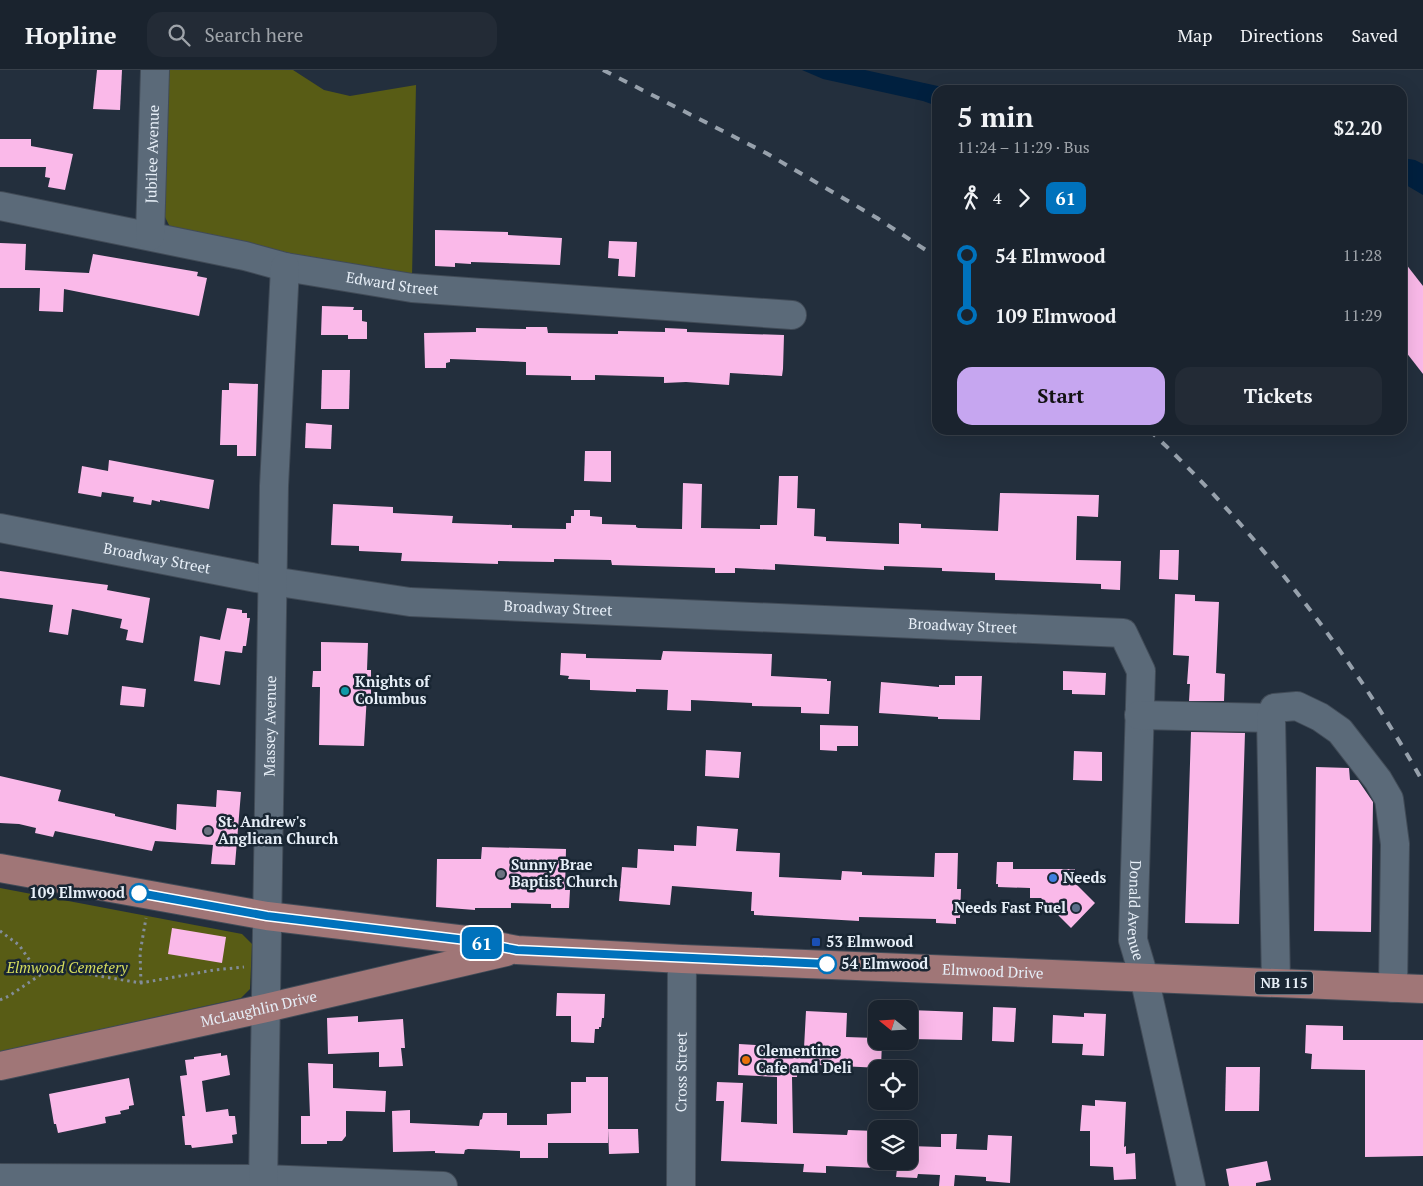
<!DOCTYPE html>
<html lang="en">
<head>
<meta charset="utf-8">
<style>
  body { margin:0; font-family:"PT Serif",serif; background:#232b36; color:#f1f3f6; height:100vh; display:flex; flex-direction:column; font-size:19px; white-space:nowrap }
  * { box-sizing:border-box; margin:0 }
  p { font-size:16px; color:#9fa4aa }
  .icon { flex:none; width:28px; height:28px; fill:none; stroke:currentColor; stroke-width:2; stroke-linecap:round; stroke-linejoin:round }
  .map { position:relative; flex:1; overflow:hidden }
  .panel { position:absolute; left:932px; top:15px; width:475px; height:350px; display:flex; flex-direction:column; background:#1a232e; border-radius:15px; box-shadow:0 5px 20px #0002,0 0 0 1px #38404a }
  .panel>* { flex:none }
  .badge { padding:0 10px; border-radius:8px; font-size:18px; line-height:32px }
  .needle { width:32px; rotate:288deg }
  .tools { position:absolute; left:868px; top:930px; display:grid; gap:10px }
  .tools a { display:grid; place-items:center; width:50px; height:50px; border-radius:10px; background:#1a232e; box-shadow:0 5px 20px #0002,0 0 0 1px #38404a; font-size:25px }
  .map>.badge { position:absolute; translate:-50% -50%; box-shadow:0 0 0 2px #fff }
  .legs { display:flex; align-items:center; gap:8px; height:55px; padding:0 25px; font-size:16px }
  .legs p { margin-inline-start:auto }
  .head { display:flex; align-items:center; justify-content:space-between; height:85px; padding:0 25px }
  h1 { font-size:28px; font-weight:700; line-height:38px }
  .button { display:flex; gap:10px; margin-top:auto; padding:10px 25px }
  .button a { flex:1; height:58px; border-radius:15px; background:#c6a6f0; color:#111; font-size:20px; font-weight:700; line-height:58px; text-align:center }
  .button a+a { background:#232b36; color:#f1f3f6 }
  ul { padding:0 25px; list-style:none }
  li { display:flex; align-items:center; gap:18px; height:60px; font-size:19px }
  li i { display:grid; place-items:center; width:8px; height:100%; margin:0 6px; background:currentColor }
  li i::after { content:''; width:12px; height:12px; margin:-6px; border:4px solid; border-radius:50%; background:#1a232e }
  li p { margin-inline-start:auto }
  li:first-child i { background:linear-gradient(#0000 50%,currentColor 0) }
  li:last-child i { background:linear-gradient(currentColor 50%,#0000 0) }
  header { display:flex; align-items:center; gap:30px; box-sizing:border-box; height:70px; padding:0 25px; background:#1a232e; border-bottom:1px solid #38404a }
  header strong { font-size:24px }
  nav { display:flex; gap:28px; margin-inline-start:auto; font-size:18px }
  .search { width:350px; height:45px; background:#232b36; display:flex; align-items:center; gap:12px; box-sizing:border-box; padding:0 18px; border-radius:15px; color:#9fa4aa; font-size:19px }
  .map>svg:first-child { display:block }
  .green { fill:#585c15 }
  .water { fill:#00203f }
  .building { fill:#fab9e9 }
  .lines { fill:none; stroke-linecap:round; stroke-linejoin:round }
  .minor-casing { stroke:#414b57; stroke-width:30 }
  .major-casing { stroke:#414b57; stroke-width:30 }
  .path { stroke:#838d99; stroke-width:3; stroke-dasharray:2.5 4; stroke-linecap:butt }
  .minor { stroke:#5b6a79; stroke-width:28 }
  .major { stroke:#a07677; stroke-width:28 }
  .rail { stroke:#97a1ac; stroke-width:4; stroke-dasharray:9 9; stroke-linecap:butt }
  .line-1-casing { stroke:#fff; stroke-width:11 }
  .line-1 { stroke:#0072bc; stroke-width:8 }
  .culture-dot { fill:#0f9aa8; stroke:#192633; stroke-width:2 }
  .worship-dot { fill:#6b7280; stroke:#192633; stroke-width:2 }
  .shop-dot { fill:#3f7fe0; stroke:#192633; stroke-width:2 }
  .stop-1-dot { fill:#fff; stroke:#0072bc; stroke-width:2.5 }
  .service-dot { fill:#5c6f8a; stroke:#192633; stroke-width:2 }
  .transit-dot { fill:#1a4fb4; stroke:#192633; stroke-width:2 }
  .food-dot { fill:#e8710a; stroke:#192633; stroke-width:2 }
  .labels { text-anchor:middle; stroke-width:5; stroke-linejoin:round; paint-order:stroke }
  .shield { fill:#192633; stroke:#a9b3bd; stroke-width:1 }
  .shield-label { font-size:14px; font-weight:bold; fill:#e7eff8 }
  .street-label { font-size:15px; fill:#e7eff8; stroke:#192633 }
  .poi-label { font-size:15px; font-weight:bold; fill:#e7eff8; stroke:#192633; text-anchor:start }
  .stop-label { font-size:15px; font-weight:bold; fill:#e7eff8; stroke:#192633; text-anchor:end }
  .park-label { font-size:15px; font-style:italic; fill:#d6dd5e; stroke:#192633 }
</style>
</head>
<body>
<header>
<strong>Hopline</strong>
<div class="search"><svg class="icon" aria-label="search" viewBox="0 0 24 24"><circle cx="10" cy="10" r="6"/><path d="M15 15l6 6"/></svg>Search here</div>
<nav><a>Map</a><a>Directions</a><a>Saved</a></nav>
</header>
<div class="map">
<svg width="1423" height="1116" viewBox="0 0 1423 1116">
  <rect width="100%" height="100%" fill="#232f3d"/>
  <g class="green">
    <path d="M168,0H293L324,20L350,26L416,15L412,207L316,192L170,157L164,145Z"/>
    <path d="M0,818L242,864L252,874L250,919L241,928L0,982Z"/>
  </g>
  <g class="water">
    <path d="M802,0H865L956,20H938L937,36L923,31L823,9Z"/>
    <path d="M1403,88L1415,90L1423,94V125L1406,115H1403Z"/>
  </g>
  <g class="building">
    <path d="M97,0H122L120,40L93,39Z"/>
    <path d="M0,69H31V76L73,84L65,120L48,117L50,108L45,107L46,97H0Z"/>
    <path d="M435,160L508,162V165L562,168L560,195L471,192V194L455,193V197L435,196Z"/>
    <path d="M609,171L637,172L635,207L618,206L619,189L608,188Z"/>
    <path d="M0,173L26,174L25,200L89,203L93,184L198,202L197,206L207,208L199,246L64,219L63,242L39,241L40,218H0Z"/>
    <path d="M1402,189L1423,216V304L1402,277Z"/>
    <path d="M322,236L354,237L353,240H362V251L367,252V269H348V265H321Z"/>
    <path d="M526,257H547L548,263L618,264V261L665,262V258L687,259V262L784,265L783,299L782,306L730,303L729,315L686,312L664,313V307L595,305V310H571V306L526,305V292L450,289V292L446,293V298H425L424,263L476,262V258L526,259Z"/>
    <path d="M322,300H350L349,339H321Z"/>
    <path d="M229,313L258,314L256,386H237V375H220L222,320H229Z"/>
    <path d="M306,353L332,355L331,379L305,378Z"/>
    <path d="M585,381H611V412L584,411Z"/>
    <path d="M109,390L214,410L209,439L160,430V432L152,430L151,435L133,432L134,427L102,422L101,427L78,423L82,396L108,401Z"/>
    <path d="M779,406H798L797,438L815,439L814,466L826,467V471L899,474V453L921,454V458L998,461L1000,423L1099,425L1098,447L1077,446L1076,490L1121,491L1120,520L1101,519V514L995,510V503L942,501V498L884,496V500L775,494V500L735,498V503H715V498L612,495L611,490L554,489V492L498,491V494L401,491L402,483L359,481V476L331,475L333,434L393,437V443L453,446L452,453L512,455V458L566,459V453H571V446H574V440H590V446L602,447V454L636,455V457L638,458L682,459L683,413L702,414L701,458L760,459V455H777Z"/>
    <path d="M1160,480H1179L1178,510L1159,509Z"/>
    <path d="M0,501L108,515L107,520L150,528L143,573L126,570L128,560L120,558L122,549L72,539L68,565L49,562L53,535L0,528Z"/>
    <path d="M1175,524L1195,525V531L1219,532L1216,603L1225,604L1224,631H1189L1190,614H1187L1189,586L1173,585Z"/>
    <path d="M227,538L242,540V543H247V548H250L246,576H243L242,583L225,581L220,615L194,611L200,566L220,570Z"/>
    <path d="M321,572L368,573L367,600H371V624H367L364,676L319,675L320,617H312L313,601H321Z"/>
    <path d="M663,581L772,584L771,606L827,609V611H831L829,644L801,643V637L752,636V633L691,630V641L667,640L668,620L636,619V622L590,620V610L568,609L569,606L560,605L561,583L586,584V588L661,590Z"/>
    <path d="M1063,601L1106,603L1105,625L1072,624V620H1063Z"/>
    <path d="M955,606H982L980,650L938,649V647L879,643L881,612L939,617V615H955Z"/>
    <path d="M122,616L146,619L144,637L120,635Z"/>
    <path d="M820,655L858,656V676H837V681L820,680Z"/>
    <path d="M1191,662L1245,663L1239,854L1185,853Z"/>
    <path d="M706,680L741,682L739,708L705,706Z"/>
    <path d="M1074,681L1102,682V711L1073,710Z"/>
    <path d="M1316,697L1349,698L1350,710H1358L1373,732L1371,862L1314,861Z"/>
    <path d="M0,706L61,720L58,731L115,744V746L176,760L177,734L216,737L217,720L241,722L235,795L211,794L213,775L155,771L152,781L55,761L53,767L35,763L36,758L19,754L0,753Z"/>
    <path d="M697,756L738,759L736,781L780,783L779,807L841,810L842,801L862,802V805L934,807L935,783H958L957,819H961L960,848H956V854L936,853V849L859,847V851L754,845V841H751L752,822L672,816L670,835L619,831L622,797L637,798L638,779L674,781V775L696,776Z"/>
    <path d="M482,777L566,779L565,820H570L569,838H551V834L511,833V838H475V840L436,837L437,789H481Z"/>
    <path d="M997,792H1013V799H1075V813L1095,833L1071,858L1041,828H1030V818L998,817V814H996Z"/>
    <path d="M172,858L226,867L222,893L168,884Z"/>
    <path d="M557,923L605,924L604,948H602L601,957H599V959H595L594,973L571,972V946H556Z"/>
    <path d="M993,937L1016,938L1014,972L992,971Z"/>
    <path d="M909,940L963,942L962,970L909,969Z"/>
    <path d="M806,941L847,943L846,967L876,968V971H882L881,998L798,994L797,1007H792L793,1063L847,1065L848,1060L876,1061V1098L826,1096V1103L803,1102L804,1094L721,1091L724,1031H716L717,1012L743,1013L741,1052L777,1054V1007L738,1005L739,974L804,978Z"/>
    <path d="M1084,943L1106,944L1104,986L1082,985L1083,974L1052,973L1053,945L1084,947Z"/>
    <path d="M358,946V952L403,949L405,978H401L403,996L379,997V982L328,984L327,948Z"/>
    <path d="M1306,955L1343,956V970H1423V1086L1365,1087V1000L1311,999L1312,984L1305,983Z"/>
    <path d="M221,983V986L227,985L230,1005L202,1011L206,1042L228,1039L229,1046H235L237,1064L232,1065L233,1073L192,1078L191,1075H185L182,1046H185L180,1006L187,1005L185,990L194,989V987Z"/>
    <path d="M308,993L333,994V1018L386,1021L385,1042L346,1041V1066L342,1071H327V1074H301V1046H310Z"/>
    <path d="M1226,997H1260L1259,1041H1225Z"/>
    <path d="M586,1007H608V1073H548V1088H520V1081L468,1079L465,1080L464,1084L435,1083V1081L393,1082L392,1041L410,1040V1053L479,1056L480,1050L482,1049L483,1043H507V1055H547V1044L571,1043V1012H586Z"/>
    <path d="M129,1008L134,1035L129,1036V1039L120,1041L121,1044L105,1047L106,1053L58,1063L56,1054H54L49,1024Z"/>
    <path d="M1095,1030L1126,1032L1124,1077L1126,1076V1084L1135,1083L1136,1109L1114,1110L1113,1097L1090,1096V1061H1080L1082,1035L1095,1036Z"/>
    <path d="M608,1059H638L639,1083L609,1084Z"/>
    <path d="M941,1064H957L956,1079L987,1080L988,1065L1012,1066L1010,1113L986,1111V1107L955,1105L954,1116H939L940,1105L918,1104L917,1108L896,1107L898,1091H909V1076L941,1077Z"/>
    <path d="M1267,1091L1271,1110L1256,1113V1116H1229L1226,1099Z"/>
  </g>
  <g class="lines">
    <defs>
      <g id="minor">
        <path id="s1" d="M0,136L245,186L285,197L412,218L792,245"/>
        <path id="s2" d="M150,166L155,0"/>
        <path id="s3" d="M0,458L272,511L410,532L1123,563L1141,601L1133,870L1144,907L1191,1116"/>
        <path d="M1139,645L1271,648"/>
        <path d="M1276,913L1271,648L1274,638L1297,636L1320,647L1340,661L1378,710L1389,729L1395,774L1393,918"/>
        <path d="M0,1108L263,1109L443,1116"/>
        <path id="s4" d="M263,1116L274,416L285,197"/>
        <path id="s5" d="M681,1116L682,889"/>
      </g>
      <g id="major">
        <path id="s6" d="M0,798L267,846L466,870L517,880L682,889L1423,919"/>
        <path id="s7" d="M0,996L266,938L506,882"/>
      </g>
    </defs>
    <use href="#minor" class="minor-casing"/>
    <use href="#major" class="major-casing"/>
    <g class="path">
      <path d="M0,861L19,875L40,905"/>
      <path d="M141,913L140,883L146,848"/>
      <path d="M0,930L9,926L40,905L57,899L141,913L214,900L244,897"/>
    </g>
    <use href="#minor" class="minor"/>
    <use href="#major" class="major"/>
    <g class="rail">
      <path d="M603,0L766,83L877,148L938,188"/>
      <path d="M1149,360C1254,457 1353,587 1423,712"/>
    </g>
  </g>
  <g class="lines">
    <defs>
      <path id="line-1" d="M139,823L267,846L466,870L517,880L827,894"/>
    </defs>
    <use href="#line-1" class="line-1-casing"/>
    <use href="#line-1" class="line-1"/>
  </g>
  <circle class="culture-dot" cx="345" cy="621" r="5"/>
  <g class="worship-dot">
    <circle cx="208" cy="761" r="5"/>
    <circle cx="501" cy="804" r="5"/>
  </g>
  <circle class="shop-dot" cx="1053" cy="808" r="5"/>
  <g class="stop-1-dot">
    <circle cx="139" cy="823" r="9"/>
    <circle cx="827" cy="894" r="9"/>
  </g>
  <circle class="service-dot" cx="1076" cy="838" r="5"/>
  <rect class="transit-dot" x="811" y="867" width="10" height="10" rx="2.5"/>
  <circle class="food-dot" cx="746" cy="990" r="5"/>
  <g class="labels">
    <rect class="shield" x="1255" y="901.5" width="58" height="23" rx="4"/>
    <g class="shield-label">
      <text x="1284" y="918">NB 115</text>
    </g>
    <g class="street-label">
      <text dy="5" stroke="none"><textPath href="#s2" startOffset="82">Jubilee Avenue</textPath></text>
      <text dy="5" stroke="none"><textPath href="#s1" startOffset="400">Edward Street</textPath></text>
      <text dy="5" stroke="none"><textPath href="#s3" startOffset="160">Broadway Street</textPath></text>
      <text dy="5" stroke="none"><textPath href="#s3" startOffset="565">Broadway Street</textPath></text>
      <text dy="5" stroke="none"><textPath href="#s3" startOffset="970">Broadway Street</textPath></text>
      <text dy="5" stroke="none"><textPath href="#s4" startOffset="460">Massey Avenue</textPath></text>
      <text dy="5" stroke="none"><textPath href="#s3" startOffset="1412">Donald Avenue</textPath></text>
      <text dy="5" stroke="none"><textPath href="#s6" startOffset="1000">Elmwood Drive</textPath></text>
      <text dy="5" stroke="none"><textPath href="#s7" startOffset="265">McLaughlin Drive</textPath></text>
      <text dy="5" stroke="none"><textPath href="#s5" startOffset="114">Cross Street</textPath></text>
    </g>
    <g class="poi-label">
      <text x="355" y="617">Knights of<tspan x="355" dy="17">Columbus</tspan></text>
      <text x="218" y="757">St. Andrew's<tspan x="218" dy="17">Anglican Church</tspan></text>
      <text x="511" y="800">Sunny Brae<tspan x="511" dy="17">Baptist Church</tspan></text>
      <text x="1063" y="813">Needs</text>
      <text x="1066" y="843" text-anchor="end">Needs Fast Fuel</text>
      <text x="826" y="877">53 Elmwood</text>
      <text x="756" y="986">Clementine<tspan x="756" dy="17">Cafe and Deli</tspan></text>
    </g>
    <g class="stop-label">
      <text x="125" y="828">109 Elmwood</text>
      <text x="841" y="899" text-anchor="start">54 Elmwood</text>
    </g>
    <g class="park-label">
      <text x="67" y="903">Elmwood Cemetery</text>
    </g>
  </g>
</svg>
<div class="tools">
<a><svg class="needle" viewBox="-14 -14 28 28"><path d="M0-13l5 13h-10z" fill="#e53935"/><path d="M0 13l5-13h-10z" fill="#9fa4aa"/></svg></a>
<a><svg class="icon" aria-label="locate" viewBox="0 0 24 24"><circle cx="12" cy="12" r="6"/><path d="M12 2v4M12 18v4M2 12h4M18 12h4"/></svg></a>
<a><svg class="icon" aria-label="layers" viewBox="0 0 24 24"><path d="M12 4l9 5-9 5-9-5zM3 14l9 5 9-5"/></svg></a>
</div>
<b class="badge" style="left:482px;top:873px;background:#0072bc;color:#fff">61</b>
<section class="panel">
<div class="head"><div><h1>5 min</h1><p>11:24 – 11:29 · Bus</p></div><b>$2.20</b></div>
<div class="legs"><svg class="icon" aria-label="walk" viewBox="0 0 24 24"><circle cx="13" cy="4" r="2"/><path d="M13 8l-2 6 4 7M11 14l-3 7M7 12l3-4h3l4 4"/></svg>4<svg class="icon" aria-label="forward" viewBox="0 0 24 24"><path d="M9 5l7 7-7 7"/></svg><b class="badge" style="background:#0072bc;color:#fff">61</b></div>
<ul>
<li><i style="color:#0072bc"></i><b>54 Elmwood</b><p>11:28</p></li>
<li><i style="color:#0072bc"></i><b>109 Elmwood</b><p>11:29</p></li>
</ul>
<div class="button"><a>Start</a><a>Tickets</a></div>
</section>
</div>
</body>
</html>
